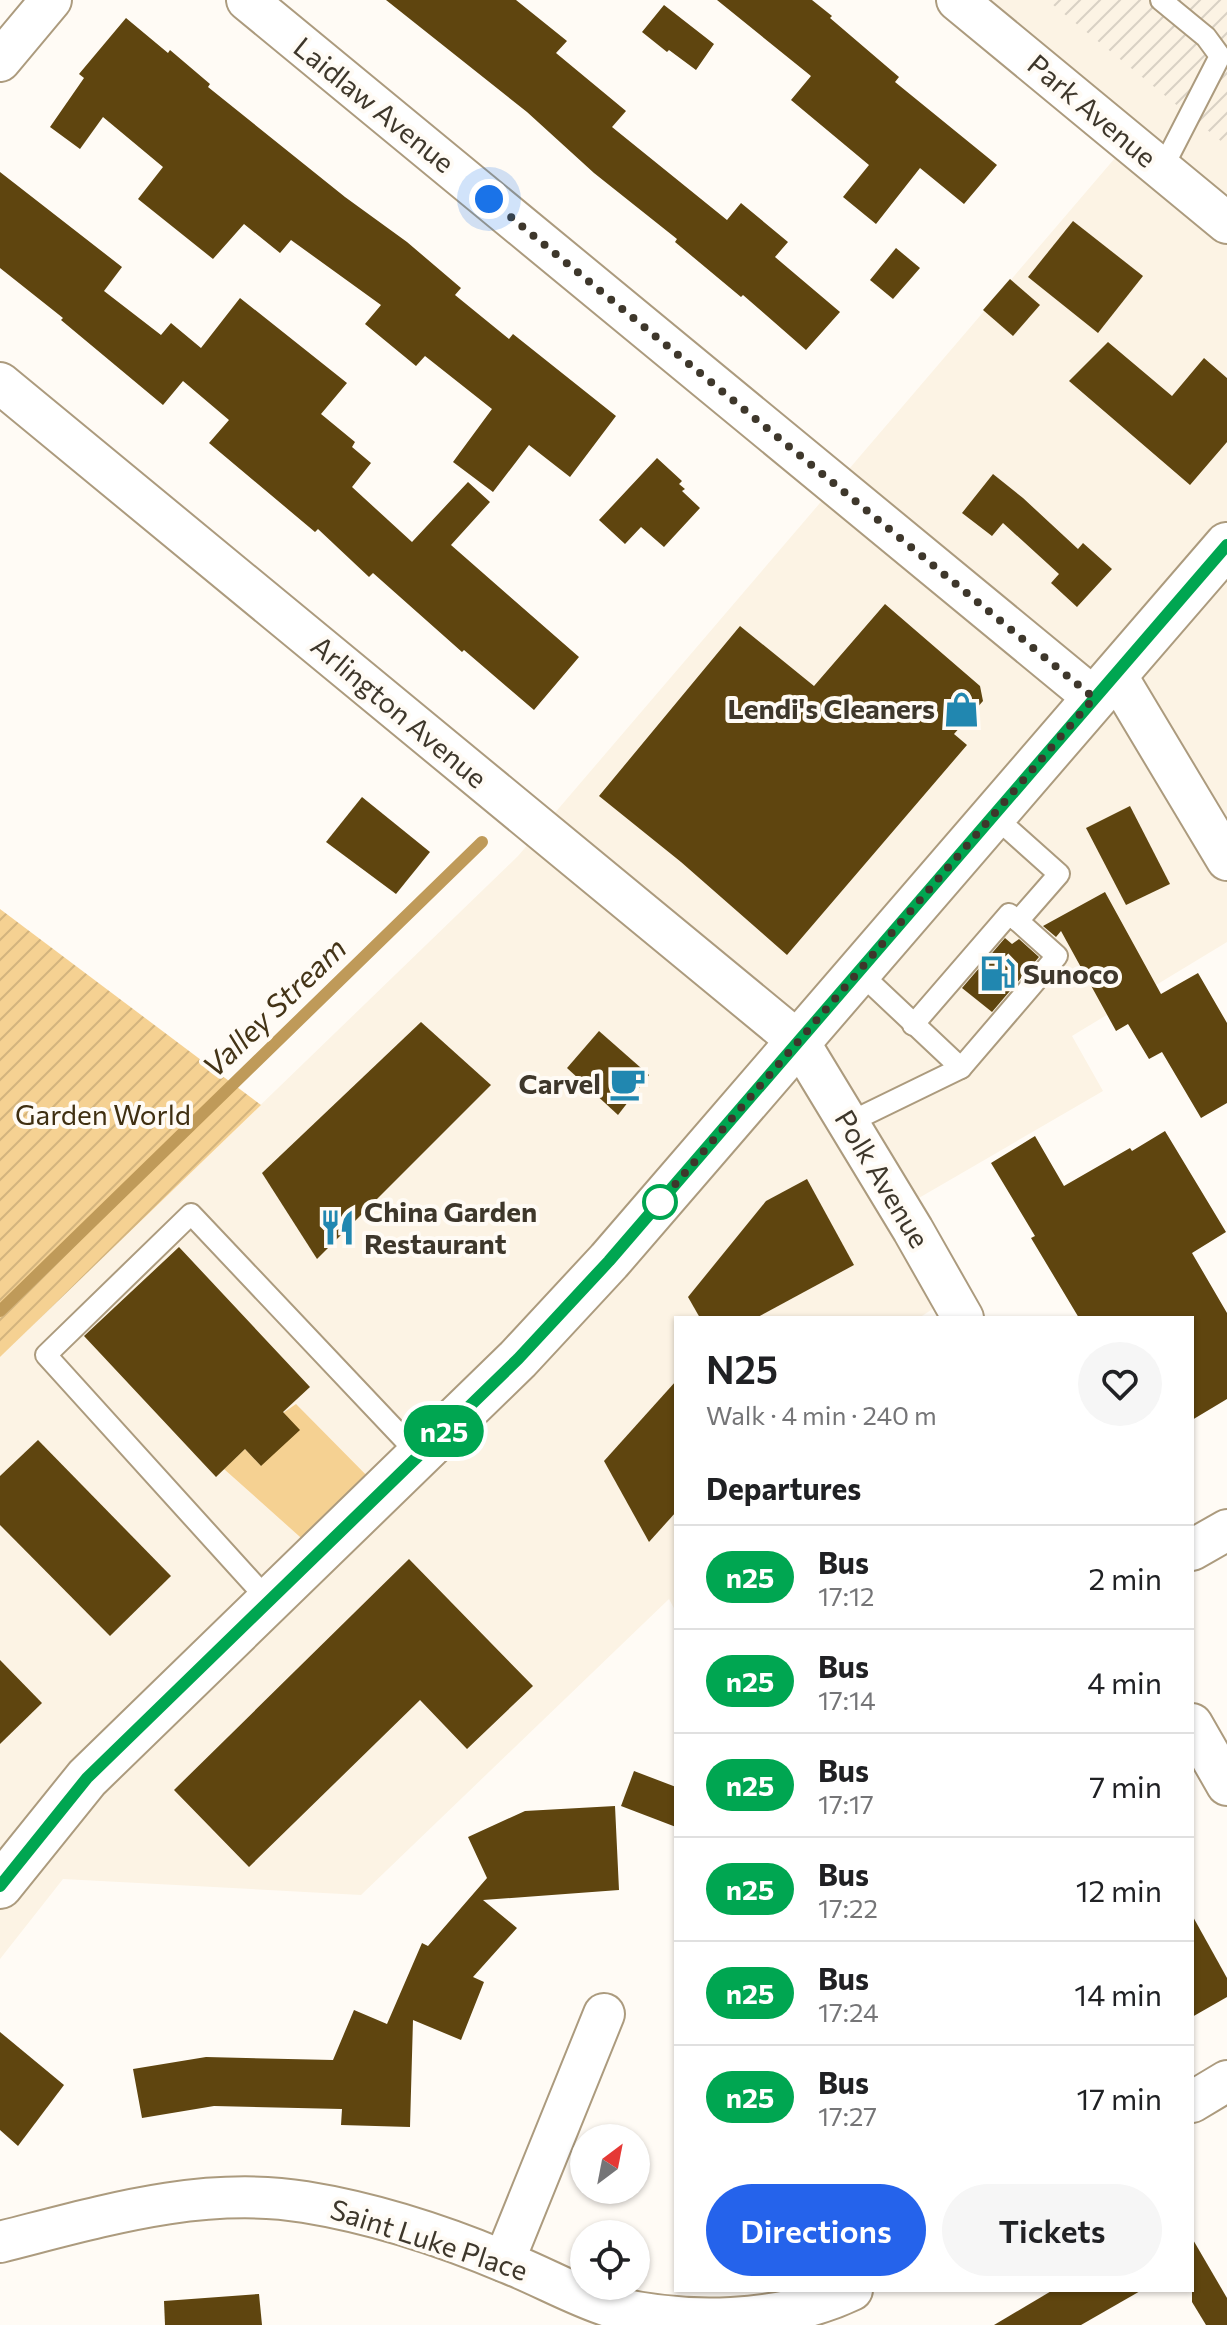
<!DOCTYPE html>
<html lang="en">
<head>
<meta charset="utf-8">
<style>
  body { margin:0; font-family:Commissioner,sans-serif; background:#f6f6f6; color:#202124; height:100vh; display:flex; flex-direction:column; font-size:30px; white-space:nowrap }
  * { box-sizing:border-box; margin:0 }
  p { font-size:26px; color:#757577 }
  .icon { flex:none; width:44px; height:44px; fill:none; stroke:currentColor; stroke-width:2; stroke-linecap:round; stroke-linejoin:round }
  .map { position:relative; flex:1; overflow:hidden }
  .sheet { position:absolute; left:674px; top:1316px; width:520px; height:976px; display:flex; flex-direction:column; background:#fff; border-radius:0px; box-shadow:0 2px 6px #0004 }
  .sheet>* { flex:none }
  .badge { padding:0 16px; border-radius:26px; font-size:28px; line-height:52px }
  .needle { width:52px; rotate:32deg }
  .controls { position:absolute; left:570px; top:2124px; display:grid; gap:16px }
  .controls a { display:grid; place-items:center; width:80px; height:80px; border-radius:50%; background:#fff; box-shadow:0 2px 6px #0004; font-size:40px }
  .you { position:absolute; width:40px; height:40px; margin:-20px; border:6px solid #fff; border-radius:50%; background:#1a73e8; box-shadow:0 0 0 12px #1a73e833 }
  .map>.badge { position:absolute; translate:-50% -50%; box-shadow:0 0 0 4px #fff }
  h2 { padding:0 32px; font-size:30px; line-height:72px }
  .round { display:grid; place-items:center; flex:none; width:84px; height:84px; border-radius:42px; background:#f6f6f6 }
  .head { display:flex; align-items:center; justify-content:space-between; height:136px; padding:0 32px }
  h1 { font-size:38px; font-weight:600; line-height:60px }
  .primary-button { display:flex; gap:16px; margin-top:auto; padding:16px 32px }
  .primary-button a { flex:1; height:92px; border-radius:48px; background:#2563eb; color:#fff; font-size:32px; font-weight:600; line-height:92px; text-align:center }
  .primary-button a+a { background:#f6f6f6; color:#202124 }
  ul { padding:0; list-style:none }
  li { display:flex; align-items:center; gap:24px; height:104px; padding:0 32px; border-top:2px solid #e0e0e0 }
  li div { flex:1 }
  li b { display:block; font-size:30px }
  li em { font-style:normal }
  li .badge { min-width:88px; font-weight:700; text-align:center }
  .map>svg:first-child { display:block }
  .built { fill:#fcf3e4 }
  .industrial { fill:url(#industrial-furrows) }
  .grass { fill:#f5d192 }
  .garden { fill:url(#garden-furrows) }
  .lines { fill:none; stroke-linecap:round; stroke-linejoin:round }
  .stream { stroke:#bf9a59; stroke-width:12 }
  .building { fill:#5f450f }
  .service-casing { stroke:#ac9b7e; stroke-width:24 }
  .minor-casing { stroke:#ac9b7e; stroke-width:44 }
  .secondary-casing { stroke:#ac9b7e; stroke-width:48 }
  .service { stroke:#fff; stroke-width:20 }
  .minor { stroke:#fff; stroke-width:40 }
  .secondary { stroke:#fff; stroke-width:44 }
  .line-casing { stroke:#fff; stroke-width:18 }
  .line { stroke:#00a651; stroke-width:12 }
  .walk { stroke:#3e372b; stroke-width:8; stroke-dasharray:0 14.4 }
  .stop-dot { fill:#fff; stroke:#00a651; stroke-width:4 }
  .labels { text-anchor:middle; stroke-width:8; stroke-linejoin:round; paint-order:stroke }
  .street-label { font-size:28px; fill:#3e372b; stroke:#fffbf5 }
  .poi-label { font-size:28px; font-weight:bold; fill:#3e372b; stroke:#fffbf5; text-anchor:end }
  .park-label { font-size:28px; fill:#3f2f11; stroke:#fffbf5 }
  .water-label { font-size:30px; font-style:italic; fill:#443417; stroke:#fffbf5 }
</style>
</head>
<body>
<div class="map">
<svg width="1227" height="2325" viewBox="0 0 1227 2325">
  <defs>
    <pattern id="industrial-furrows" width="10" height="10" patternUnits="userSpaceOnUse" patternTransform="scale(2)"><rect width="10" height="10" fill="#fcf3e4"/><path d="M-1 1l2-2M0 10L10 0M9 11l2-2" fill="none" stroke="#d9d1c4"/></pattern>
    <pattern id="garden-furrows" width="10" height="10" patternUnits="userSpaceOnUse" patternTransform="scale(2)"><rect width="10" height="10" fill="#f5d192"/><path d="M-1 1l2-2M0 10L10 0M9 11l2-2" fill="none" stroke="#d3b47e"/></pattern>
  </defs>
  <rect width="100%" height="100%" fill="#fffbf5"/>
  <path class="built" d="M962,0H1227V942L1072,1036L1103,1091L893,1213L943,1302L919,1318H676V1612L669,1599L361,1895L63,1879L0,1959V1357L518,856L1121,151Z"/>
  <path class="industrial" d="M1047,0H1227V146L1184,111Z"/>
  <path class="grass" d="M296,1404L382,1491L318,1553L224,1469L245,1449L261,1466L283,1413Z"/>
  <path class="garden" d="M0,909L261,1105L0,1357Z"/>
  <g class="lines">
    <path class="stream" d="M0,1311L482,842"/>
  </g>
  <g class="building">
    <path d="M386,0H516L567,41L556,53L626,111L612,127L727,220L741,203L788,242L775,257L840,312L806,350L743,295L741,297L675,242L677,239L594,173L527,112Z"/>
    <path d="M717,0H812L832,16L830,18L899,77L895,82L997,165L964,204L920,168L876,224L843,197L869,165L791,100L811,76Z"/>
    <path d="M664,5L714,44L696,70L669,50L667,52L642,32Z"/>
    <path d="M126,18L168,53L170,50L210,84L208,87L345,197L407,242L461,288L455,295L509,339L513,334L616,416L570,477L529,445L493,492L453,462L492,409L425,356L416,366L365,324L381,305L291,240L280,253L244,224L213,259L138,199L163,167L103,117L80,149L50,127L84,78L79,74Z"/>
    <path d="M0,172L122,267L104,291L161,335L171,323L201,348L240,298L347,383L321,414L355,442L352,447L371,463L352,487L412,542L468,482L490,502L451,545L579,657L534,710L464,650L462,652L373,573L369,577L318,529L315,532L209,443L229,420L183,381L163,405L61,320L63,318L0,268Z"/>
    <path d="M1073,221L1143,276L1098,333L1028,277Z"/>
    <path d="M896,248L920,268L893,299L870,280Z"/>
    <path d="M1010,279L1040,305L1013,336L983,310Z"/>
    <path d="M1108,342L1172,396L1204,358L1227,378V442L1190,485L1069,381Z"/>
    <path d="M657,458L682,481L679,484L685,489L682,491L700,508L664,547L641,527L625,544L599,520Z"/>
    <path d="M993,474L1023,498L1078,549L1083,543L1112,569L1077,607L1051,583L1059,574L1003,523L992,536L962,513Z"/>
    <path d="M885,604L980,686L983,701L954,734L967,745L787,955L681,862L599,796L740,626L814,686Z"/>
    <path d="M362,797L430,852L396,894L326,842Z"/>
    <path d="M1130,806L1170,884L1126,905L1086,828Z"/>
    <path d="M1105,892L1161,994L1198,973L1227,1023V1103L1201,1118L1162,1052L1149,1059L1128,1024L1116,1031L1061,931L1056,937L1043,926Z"/>
    <path d="M1005,938L1012,944L1019,939L1039,957L992,1012L962,988Z"/>
    <path d="M421,1022L491,1085L317,1259L262,1173Z"/>
    <path d="M599,1031L649,1075L618,1115L567,1068Z"/>
    <path d="M1165,1131L1226,1232L1192,1253L1227,1313V1399L1192,1420V1318H1079L1031,1238L1035,1236L991,1163L1035,1136L1064,1186L1130,1148L1132,1151Z"/>
    <path d="M807,1179L854,1265L756,1318H700L688,1297L766,1201Z"/>
    <path d="M179,1247L310,1387L283,1412L300,1430L261,1466L245,1449L216,1477L84,1336Z"/>
    <path d="M676,1381V1512L649,1542L604,1461Z"/>
    <path d="M38,1440L171,1576L110,1636L0,1525V1476Z"/>
    <path d="M409,1559L533,1686L467,1749L420,1700L249,1867L174,1790Z"/>
    <path d="M0,1660L42,1703L0,1744Z"/>
    <path d="M634,1771L676,1787V1827L621,1806Z"/>
    <path d="M615,1806L619,1890L483,1900L517,1928L473,1977L484,1982L461,2040L413,2020L410,2127L341,2125L342,2109L214,2106L142,2118L133,2069L206,2057L333,2060L354,2010L387,2024L422,1943L428,1946L487,1878L468,1837L525,1811Z"/>
    <path d="M1192,1915L1227,1978V1997L1192,2017Z"/>
    <path d="M0,2032L64,2085L18,2146L0,2130Z"/>
    <path d="M1192,2238L1227,2298V2325H1206L1192,2302Z"/>
    <path d="M1053,2290H1142L1081,2325H994Z"/>
    <path d="M259,2294L262,2325H165L164,2301Z"/>
  </g>
  <g class="lines">
    <defs>
      <g id="service">
        <path d="M1161,0L1206,37L1220,56L1162,169"/>
        <path d="M859,972L961,1068"/>
        <path d="M913,1025L1009,914L1018,921"/>
        <path d="M848,1123L961,1068L1057,956L1018,921L1059,874L993,815"/>
        <path d="M269,1601L46,1355L191,1214L419,1455"/>
      </g>
      <g id="minor">
        <path d="M247,0L1094,698"/>
        <path d="M957,0L1227,223"/>
        <path d="M0,61L51,0"/>
        <path d="M0,383L799,1042L913,1230L963,1318"/>
        <path d="M1115,673L1227,860"/>
        <path d="M1192,1550L1227,1530"/>
        <path d="M1192,1724L1227,1785"/>
        <path d="M1192,2102L1227,2081"/>
        <path d="M0,2242C99,2217 202,2185 305,2202C373,2213 444,2236 508,2263C541,2276 574,2295 608,2306C683,2325 781,2324 852,2290"/>
        <path d="M504,2261L604,2014"/>
      </g>
      <path id="secondary" d="M0,1886L87,1778L518,1359L609,1261L1227,545"/>
    </defs>
    <use href="#service" class="service-casing"/>
    <use href="#minor" class="minor-casing"/>
    <use href="#secondary" class="secondary-casing"/>
    <use href="#service" class="service"/>
    <use href="#minor" class="minor"/>
    <use href="#secondary" class="secondary"/>
  </g>
  <g class="lines">
    <defs>
      <path id="line" d="M0,1886L87,1778L518,1359L609,1261L1227,545"/>
    </defs>
    <use href="#line" class="line-casing"/>
    <use href="#line" class="line"/>
    <path class="walk" d="M489,199L1094,698L660,1202"/>
  </g>
  <defs>
    <symbol id="shop-bare" viewBox="-9 -9 18 18"><path d="M-5-2.5h2.3a2.7 3.5 0 0 1 5.4 0H5L5.5 6h-11ZM-1.5-2.5h3a1.5 2.3 0 0 0-3 0Z" fill="#2187b0" stroke="#fffbf5" stroke-width="2.5" paint-order="stroke"/></symbol>
    <symbol id="fuel-bare" viewBox="-9 -9 18 18"><path d="M-5.5-6h7V0h2V4h1.3V-2.5L3-4.5l.8-.8L6-3V5H2.5V1h-1V6h-7ZM-4.2-4.7v3.2H.2V-4.7Z" fill="#2187b0" stroke="#fffbf5" stroke-width="2.5" paint-order="stroke"/></symbol>
    <symbol id="cafe-bare" viewBox="-9 -9 18 18"><path d="M-5.5-4.5H6V0H3Q3 3.5 0 3.5H-2.5Q-5.5 3.5-5.5 0ZM3-3.2v2h1.7v-2ZM-6 4.5H4V6H-6Z" fill="#2187b0" stroke="#fffbf5" stroke-width="2.5" paint-order="stroke"/></symbol>
    <symbol id="restaurant-bare" viewBox="-9 -9 18 18"><path d="M-5-6h1v4h1v-4h1v4h1v-4h1v5L-1.5 .5V6h-2V.5L-5-1ZM5-6V6H3V1.5H1.5Q1.5-4 5-6Z" fill="#2187b0" stroke="#fffbf5" stroke-width="2.5" paint-order="stroke"/></symbol>
  </defs>
  <g fill-rule="evenodd">
    <use href="#shop-bare" x="936" y="684" width="51" height="51"/>
    <use href="#fuel-bare" x="972" y="948" width="51" height="51"/>
    <use href="#cafe-bare" x="602" y="1058" width="51" height="51"/>
    <use href="#restaurant-bare" x="312" y="1202" width="51" height="51"/>
  </g>
  <circle class="stop-dot" cx="660" cy="1202" r="16"/>
  <g class="labels">
    <g class="street-label">
      <text transform="translate(374 105) rotate(39)" y="10">Laidlaw Avenue</text>
      <text transform="translate(1092 111) rotate(40)" y="10">Park Avenue</text>
      <text transform="translate(399 712) rotate(40)" y="10">Arlington Avenue</text>
      <text transform="translate(882 1179) rotate(59)" y="10">Polk Avenue</text>
      <text transform="translate(429 2240) rotate(18)" y="10">Saint Luke Place</text>
    </g>
    <g class="poi-label">
      <text x="935" y="719">Lendi's Cleaners</text>
      <text x="1023" y="984" text-anchor="start">Sunoco</text>
      <text x="601" y="1094">Carvel</text>
      <text x="364" y="1222" text-anchor="start">China Garden<tspan x="364" dy="32">Restaurant</tspan></text>
    </g>
    <g class="park-label">
      <text x="103" y="1125">Garden World</text>
    </g>
    <g class="water-label">
      <text transform="translate(275 1008) rotate(-44)" y="10">Valley Stream</text>
    </g>
  </g>
</svg>
<div class="controls">
<a><svg class="needle" viewBox="-14 -14 28 28"><path d="M0-13l5 13h-10z" fill="#e53935"/><path d="M0 13l5-13h-10z" fill="#757577"/></svg></a>
<a><svg class="icon" aria-label="locate" viewBox="0 0 24 24"><circle cx="12" cy="12" r="6"/><path d="M12 2v4M12 18v4M2 12h4M18 12h4"/></svg></a>
</div>
<div class="you" style="left:489px;top:199px"></div>
<b class="badge" style="left:444px;top:1431px;background:#00a651;color:#fff">n25</b>
<section class="sheet">
<div class="head"><div><h1>N25</h1><p>Walk · 4 min · 240 m</p></div><a class="round"><svg class="icon" aria-label="heart" viewBox="0 0 24 24"><path d="M12 20l-8-8c-3-5 5-10 8-4 3-6 11-1 8 4z"/></svg></a></div>
<h2>Departures</h2>
<ul>
<li><span class="badge" style="background:#00a651;color:#fff">n25</span><div><b>Bus</b><p>17:12</p></div><em>2 min</em></li>
<li><span class="badge" style="background:#00a651;color:#fff">n25</span><div><b>Bus</b><p>17:14</p></div><em>4 min</em></li>
<li><span class="badge" style="background:#00a651;color:#fff">n25</span><div><b>Bus</b><p>17:17</p></div><em>7 min</em></li>
<li><span class="badge" style="background:#00a651;color:#fff">n25</span><div><b>Bus</b><p>17:22</p></div><em>12 min</em></li>
<li><span class="badge" style="background:#00a651;color:#fff">n25</span><div><b>Bus</b><p>17:24</p></div><em>14 min</em></li>
<li><span class="badge" style="background:#00a651;color:#fff">n25</span><div><b>Bus</b><p>17:27</p></div><em>17 min</em></li>
</ul>
<div class="primary-button"><a>Directions</a><a>Tickets</a></div>
</section>
</div>
</body>
</html>
